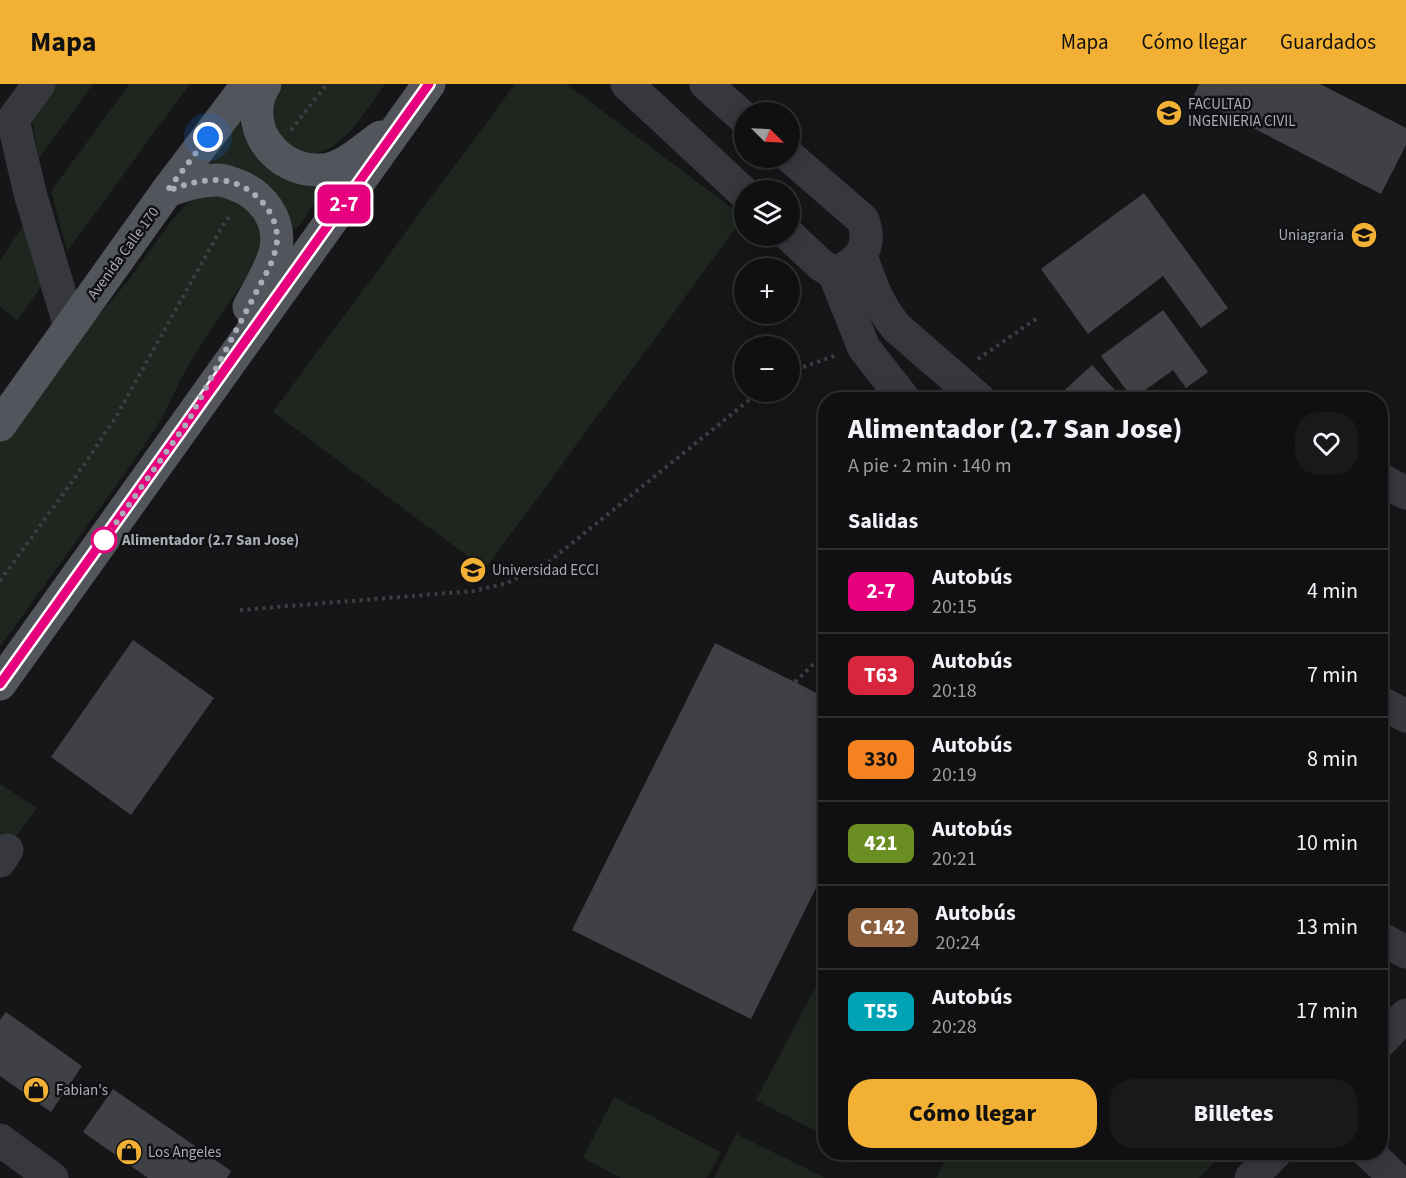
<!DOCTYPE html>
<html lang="es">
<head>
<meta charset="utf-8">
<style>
  body { margin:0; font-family:"Source Sans 3",sans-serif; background:#19191b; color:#f1f3f6; height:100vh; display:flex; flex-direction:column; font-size:22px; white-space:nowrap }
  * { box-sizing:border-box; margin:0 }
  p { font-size:20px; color:#9c9d9f }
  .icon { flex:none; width:33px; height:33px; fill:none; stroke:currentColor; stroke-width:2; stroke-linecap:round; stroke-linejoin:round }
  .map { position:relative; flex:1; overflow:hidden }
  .sheet { position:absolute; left:818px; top:308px; width:570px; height:768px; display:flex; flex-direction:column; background:#101012; border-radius:24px; box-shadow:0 3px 15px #0003,0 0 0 2px #303032 }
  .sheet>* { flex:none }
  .badge { padding:0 12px; border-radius:9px; font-size:21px; line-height:39px }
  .needle { width:39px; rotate:114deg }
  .buttons { position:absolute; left:734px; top:18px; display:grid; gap:12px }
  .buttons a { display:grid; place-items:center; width:66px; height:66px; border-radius:50%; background:#101012; box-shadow:0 3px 15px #0003,0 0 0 2px #303032; font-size:30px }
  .you { position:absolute; width:30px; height:30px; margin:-15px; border:4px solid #fff; border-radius:50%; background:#1a73e8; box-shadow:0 0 0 9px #1a73e833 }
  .map>.badge { position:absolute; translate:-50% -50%; box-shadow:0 0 0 3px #fff }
  h2 { padding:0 30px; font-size:22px; line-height:54px }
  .round { display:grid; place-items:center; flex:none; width:63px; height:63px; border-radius:24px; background:#19191b }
  .head { display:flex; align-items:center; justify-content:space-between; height:102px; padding:0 30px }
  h1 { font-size:28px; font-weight:800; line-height:45px }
  .cta { display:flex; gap:12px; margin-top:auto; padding:12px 30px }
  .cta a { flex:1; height:69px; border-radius:24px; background:#f2b134; color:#111; font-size:24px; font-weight:800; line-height:69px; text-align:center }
  .cta a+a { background:#19191b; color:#f1f3f6 }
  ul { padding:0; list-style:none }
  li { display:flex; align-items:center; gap:18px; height:84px; padding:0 30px; border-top:2px solid #303032 }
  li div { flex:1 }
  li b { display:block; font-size:22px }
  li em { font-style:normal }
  li .badge { min-width:66px; font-weight:700; text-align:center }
  header { display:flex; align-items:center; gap:36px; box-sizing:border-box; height:84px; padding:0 30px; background:#f2b134; color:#111 }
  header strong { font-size:28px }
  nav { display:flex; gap:33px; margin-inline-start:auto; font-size:21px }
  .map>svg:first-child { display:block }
  .green { fill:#1e261f }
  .building { fill:#404145 }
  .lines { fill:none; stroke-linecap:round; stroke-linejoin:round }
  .path { stroke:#3d3f44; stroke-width:4; stroke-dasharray:3 4.5; stroke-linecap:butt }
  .minor { stroke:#37383d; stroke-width:33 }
  .major { stroke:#53555c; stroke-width:33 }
  .line-casing { stroke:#fff; stroke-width:14 }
  .line { stroke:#e6007e; stroke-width:9 }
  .walk { stroke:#a8adb8; stroke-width:6; stroke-dasharray:0 10.8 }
  .stop-dot { fill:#fff; stroke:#e6007e; stroke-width:3 }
  .labels { text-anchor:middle; stroke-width:5; stroke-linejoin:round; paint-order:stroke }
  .poi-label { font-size:15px; fill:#a8adb8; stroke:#111113; text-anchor:start }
  .street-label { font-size:15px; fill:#a8adb8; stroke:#111113 }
  .stop-label { font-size:15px; font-weight:bold; fill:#a8adb8; stroke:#111113; text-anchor:start }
</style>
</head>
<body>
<header>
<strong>Mapa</strong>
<nav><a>Mapa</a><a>Cómo llegar</a><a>Guardados</a></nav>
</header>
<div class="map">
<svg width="1406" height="1094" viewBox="0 0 1406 1094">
  <rect width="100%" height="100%" fill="#161618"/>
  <g class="green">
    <path d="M48,0H93L39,74L30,26Z"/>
    <path d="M130,0H190L67,167L51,107Z"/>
    <path d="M271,0H385C365,26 334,88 291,64C284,61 278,50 272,44Z"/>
    <path d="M515,0H566L744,133L485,485L273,328Z"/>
    <path d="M239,36L245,55L256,70L329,99L299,142L296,144H293C287,133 283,119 276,109C267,96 248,86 233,82C223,79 213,81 205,77Z"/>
    <path d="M210,108L250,122L263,152L257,177L208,250L185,287L162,334L133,378L0,563V355L68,268L128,197L172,136L190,116Z"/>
    <path d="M23,142L41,203L17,236L0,223V176Z"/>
    <path d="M0,700L37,724L0,773Z"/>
    <path d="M824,887L825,888V1052L756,1016Z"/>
    <path d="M614,1013L721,1068L707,1094H621L583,1074Z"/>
    <path d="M736,1050L825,1094H714Z"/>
    <path d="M950,1068H1224L1199,1094H936Z"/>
  </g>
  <g class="building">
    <path d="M1199,0H1320L1406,44V61L1381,110L1193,13Z"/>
    <path d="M1144,109L1228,224L1201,244L1163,192L1088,250L1041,185Z"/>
    <path d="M1163,226L1208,288L1186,304L1173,286L1133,315L1101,272Z"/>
    <path d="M1092,281L1123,315H1055Z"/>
    <path d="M133,556L214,614L131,731L51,673Z"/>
    <path d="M715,559L825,613V786L751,935L572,846Z"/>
    <path d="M6,928L82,982L51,1028L0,992V936Z"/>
    <path d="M113,1005L231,1087L227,1094H148L83,1048Z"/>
  </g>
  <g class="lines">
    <g class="path">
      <path d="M291,46L327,0"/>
      <path d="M978,275L1036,235"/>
      <path d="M789,288L837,271"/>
      <path d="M0,497L84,381L117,331L223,141L231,130"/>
      <path d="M240,526L474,507L507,499L550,477L759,308"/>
      <path d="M795,598L825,569"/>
    </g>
    <g class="minor">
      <path d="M39,0L13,36L30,109L70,243"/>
      <path d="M627,0L744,109"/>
      <path d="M706,0L744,34"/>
      <path d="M789,72L863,136C873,164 859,179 834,189L821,181L789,151"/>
      <path d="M861,171C870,198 878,222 897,244L979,315"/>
      <path d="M834,189L864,264L904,315"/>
      <path d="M1380,395L1406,409"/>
      <path d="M1380,618L1406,632"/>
      <path d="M0,777L7,766"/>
      <path d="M1380,854L1406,868"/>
      <path d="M1380,958L1406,931"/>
      <path d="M0,1056L52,1094"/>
      <path d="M1368,1068L1395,1094"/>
      <path d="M1251,1094L1276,1068"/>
    </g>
    <g class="major">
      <path d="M265,0C262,5 259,11 258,17C250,55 284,88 320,86C343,86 363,65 381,53"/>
      <path d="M167,107C184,101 198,96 217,96C223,96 229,98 234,100C261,109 281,135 276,164C272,185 258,205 249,223"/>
      <path d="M0,341L167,107L248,0"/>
      <path d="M0,600L429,0"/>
    </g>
  </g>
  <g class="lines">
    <defs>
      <path id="line" d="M0,600L429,0"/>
    </defs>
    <use href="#line" class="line-casing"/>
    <use href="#line" class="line"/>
    <path class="walk" d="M104,456L189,336L270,182C273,173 277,165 277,155C278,125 247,96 217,96C198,96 184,101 167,107L208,53"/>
  </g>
  <defs>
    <symbol id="university-disc" viewBox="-11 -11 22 22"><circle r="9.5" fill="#f2b134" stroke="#111113"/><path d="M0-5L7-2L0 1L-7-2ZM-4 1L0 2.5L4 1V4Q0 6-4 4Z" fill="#111"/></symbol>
    <symbol id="shop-disc" viewBox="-11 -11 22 22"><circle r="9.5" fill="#f2b134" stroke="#111113"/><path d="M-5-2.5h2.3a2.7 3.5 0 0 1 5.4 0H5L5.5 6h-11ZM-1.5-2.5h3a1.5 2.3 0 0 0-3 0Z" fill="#111"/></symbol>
  </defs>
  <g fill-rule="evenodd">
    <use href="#university-disc" x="1154" y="14" width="30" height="30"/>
    <use href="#university-disc" x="1349" y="136" width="30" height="30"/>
    <use href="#university-disc" x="458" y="471" width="30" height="30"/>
    <use href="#shop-disc" x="21" y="991" width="30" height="30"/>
    <use href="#shop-disc" x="114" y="1053" width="30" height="30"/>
  </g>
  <circle class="stop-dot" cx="104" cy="456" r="12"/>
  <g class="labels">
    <g class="poi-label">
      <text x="1188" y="25">FACULTAD<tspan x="1188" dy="17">INGENIERIA CIVIL</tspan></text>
      <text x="1344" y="156" text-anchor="end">Uniagraria</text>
      <text x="492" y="491">Universidad ECCI</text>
      <text x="56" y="1011">Fabian's</text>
      <text x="148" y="1073">Los Angeles</text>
    </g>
    <g class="street-label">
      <text transform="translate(123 169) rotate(-54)" y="5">Avenida Calle 170</text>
    </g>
    <g class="stop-label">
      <text x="122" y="461">Alimentador (2.7 San Jose)</text>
    </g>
  </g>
</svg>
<div class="buttons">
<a><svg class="needle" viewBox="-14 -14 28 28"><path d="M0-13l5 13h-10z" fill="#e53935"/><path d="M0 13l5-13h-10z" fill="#9c9d9f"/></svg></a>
<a><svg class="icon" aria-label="layers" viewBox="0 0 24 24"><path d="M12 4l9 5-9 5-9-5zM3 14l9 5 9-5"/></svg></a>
<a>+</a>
<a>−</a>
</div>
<div class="you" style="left:208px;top:53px"></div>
<b class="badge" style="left:344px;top:120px;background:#e6007e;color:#fff">2-7</b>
<section class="sheet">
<div class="head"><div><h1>Alimentador (2.7 San Jose)</h1><p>A pie · 2 min · 140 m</p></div><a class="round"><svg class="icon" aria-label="heart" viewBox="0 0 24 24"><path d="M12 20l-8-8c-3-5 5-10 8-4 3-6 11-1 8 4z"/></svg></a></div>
<h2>Salidas</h2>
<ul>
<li><span class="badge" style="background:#e6007e;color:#fff">2-7</span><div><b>Autobús</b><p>20:15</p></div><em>4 min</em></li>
<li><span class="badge" style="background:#d7263d;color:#fff">T63</span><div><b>Autobús</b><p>20:18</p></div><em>7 min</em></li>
<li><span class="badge" style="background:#f58220;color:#111">330</span><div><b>Autobús</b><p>20:19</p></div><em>8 min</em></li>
<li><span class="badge" style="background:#6b8e23;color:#fff">421</span><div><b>Autobús</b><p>20:21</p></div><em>10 min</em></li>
<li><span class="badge" style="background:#8b5e3c;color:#fff">C142</span><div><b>Autobús</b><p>20:24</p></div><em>13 min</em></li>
<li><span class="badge" style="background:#00a3b4;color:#fff">T55</span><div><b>Autobús</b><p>20:28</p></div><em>17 min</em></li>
</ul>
<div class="cta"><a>Cómo llegar</a><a>Billetes</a></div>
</section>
</div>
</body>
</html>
